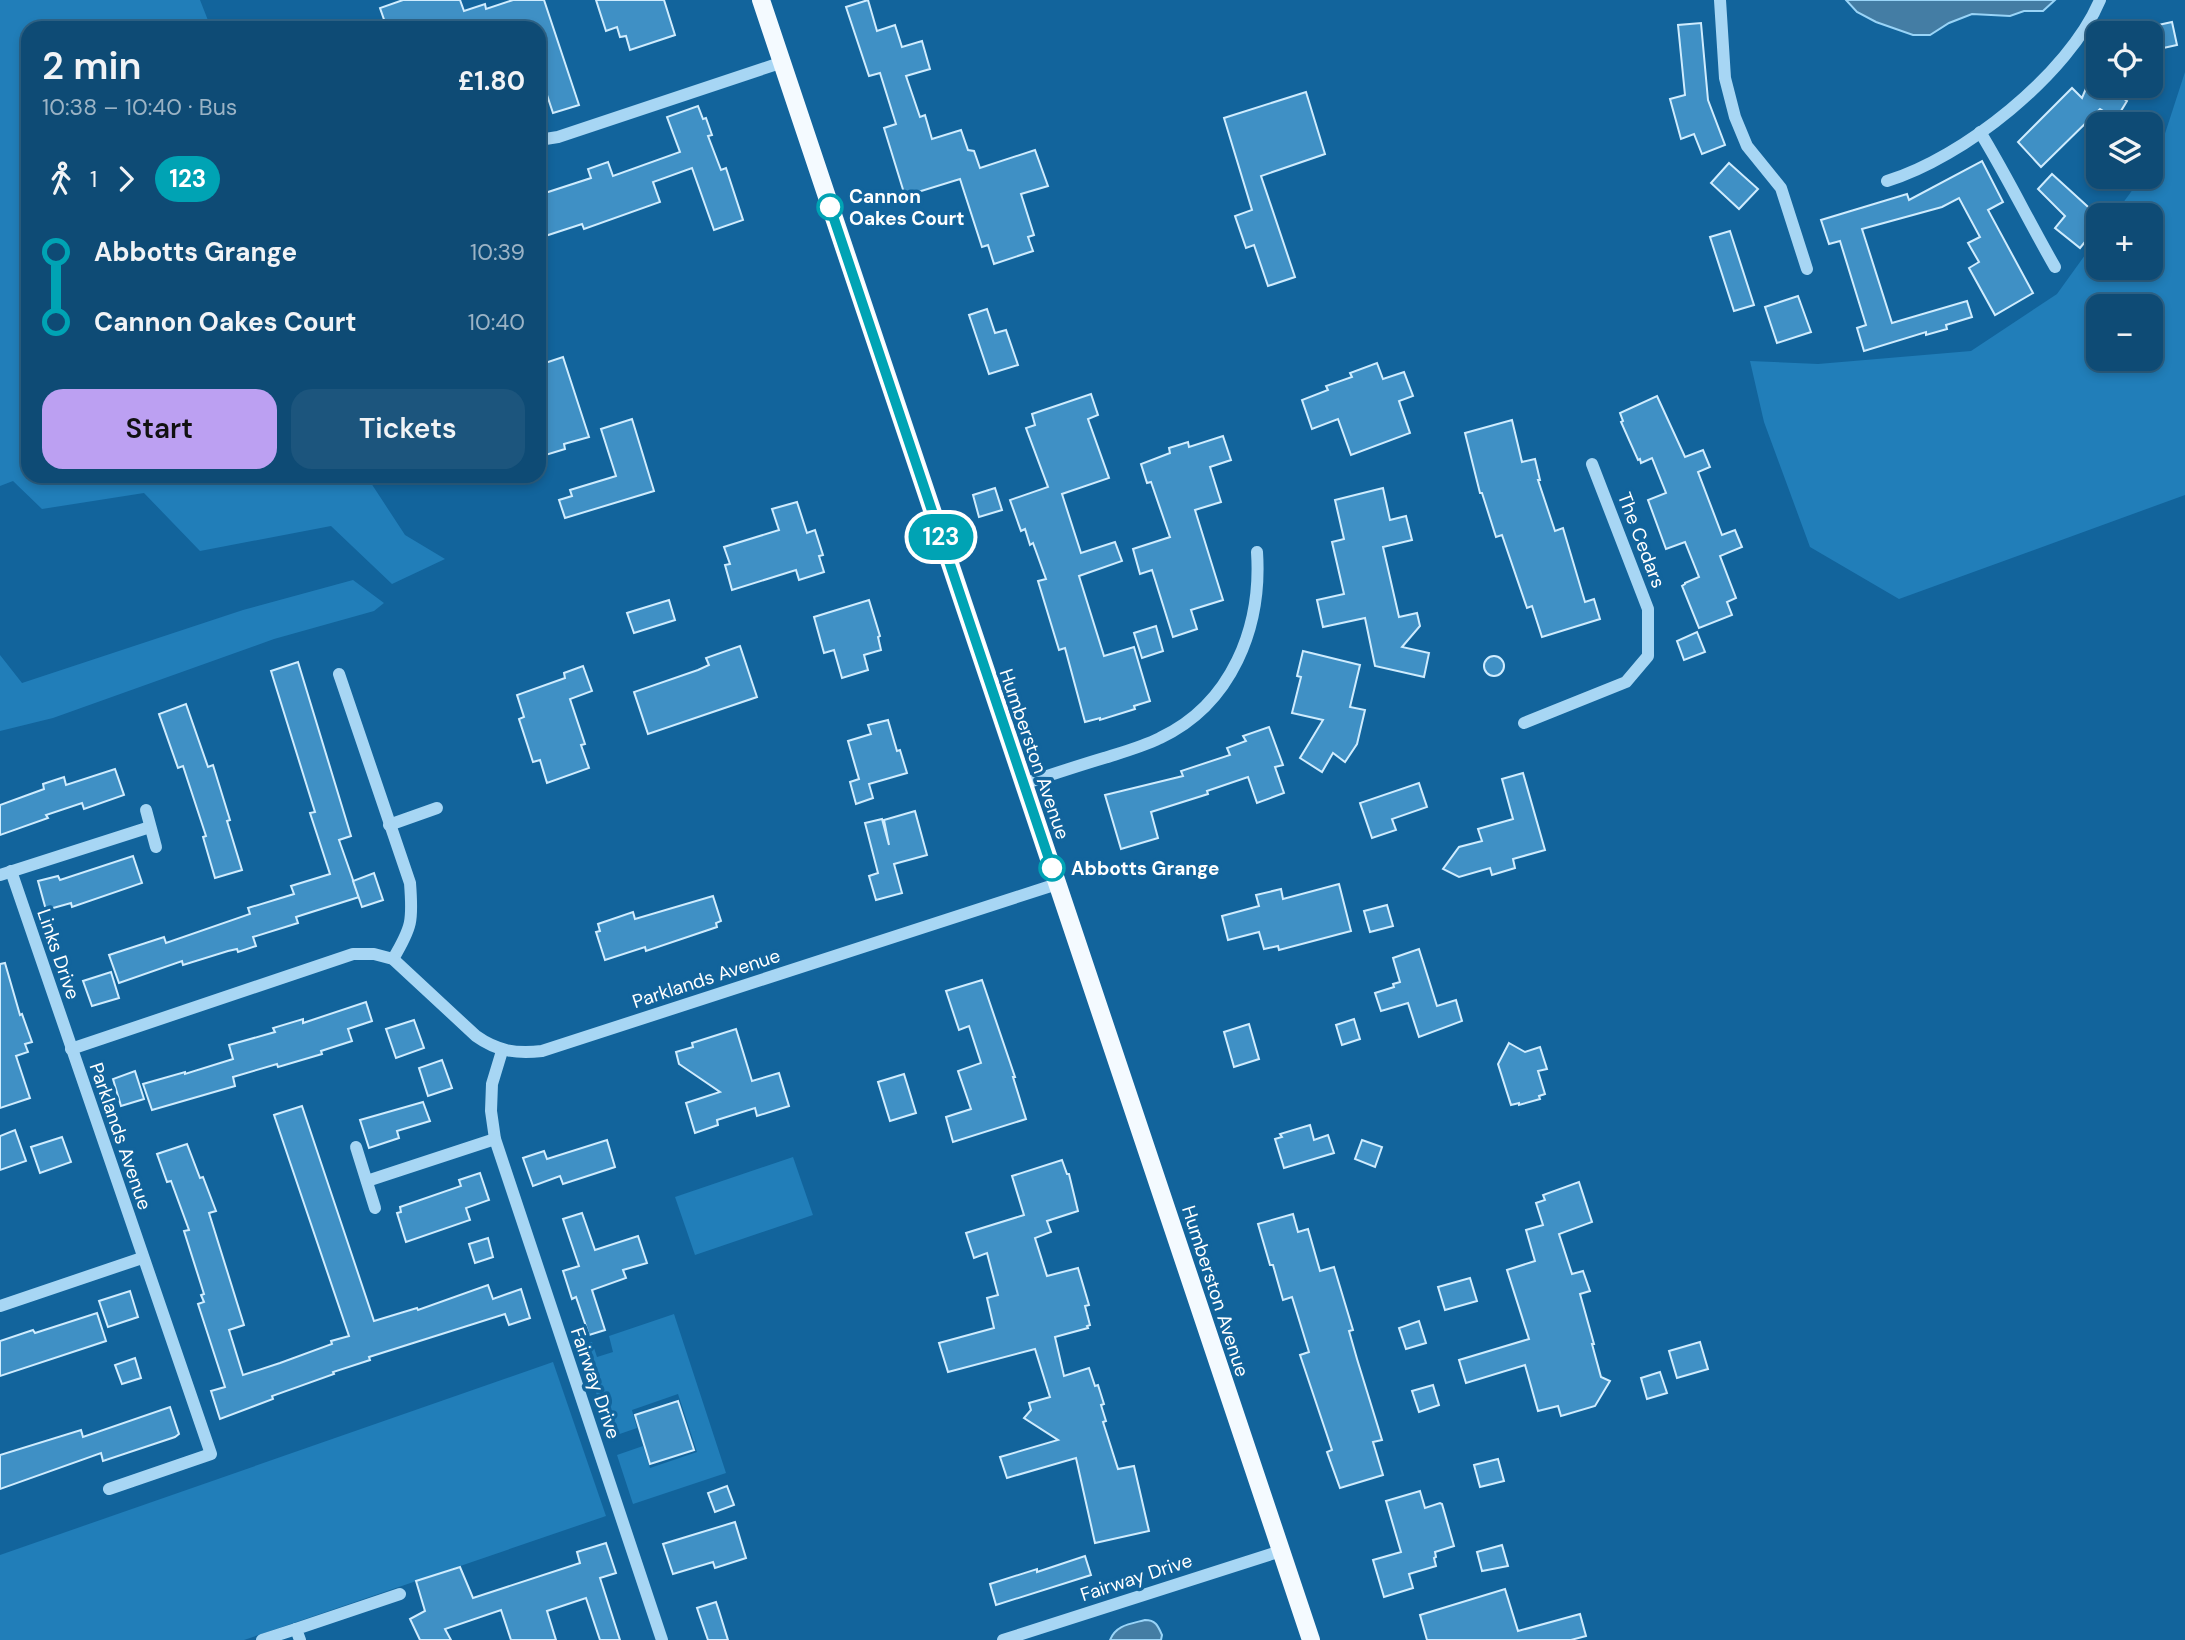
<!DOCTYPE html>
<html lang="en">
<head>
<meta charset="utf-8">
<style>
  body { margin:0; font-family:"DM Sans",sans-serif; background:#1c557d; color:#f1f3f6; height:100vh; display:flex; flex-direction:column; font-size:26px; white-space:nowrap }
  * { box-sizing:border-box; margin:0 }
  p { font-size:23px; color:#9bb3c5 }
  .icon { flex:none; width:38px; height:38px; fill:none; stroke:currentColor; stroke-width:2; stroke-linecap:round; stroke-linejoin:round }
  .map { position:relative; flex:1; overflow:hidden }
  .panel { position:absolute; left:21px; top:21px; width:525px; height:462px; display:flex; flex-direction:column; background:#0e4b75; border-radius:21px; box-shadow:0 4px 10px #0003,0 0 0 2px #2e6387 }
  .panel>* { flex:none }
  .badge { padding:0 14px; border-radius:23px; font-size:24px; line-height:46px }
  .tools { position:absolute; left:2086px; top:21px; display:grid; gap:14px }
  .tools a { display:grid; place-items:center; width:77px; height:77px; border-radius:14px; background:#0e4b75; box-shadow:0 4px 10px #0003,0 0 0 2px #2e6387; font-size:35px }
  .map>.badge { position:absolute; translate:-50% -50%; box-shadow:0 0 0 4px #fff }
  .legs { display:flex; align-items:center; gap:10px; height:77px; padding:0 21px; font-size:23px }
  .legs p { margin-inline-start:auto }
  .summary { display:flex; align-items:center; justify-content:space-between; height:119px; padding:0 21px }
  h1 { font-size:38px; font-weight:600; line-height:52px }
  .cta { display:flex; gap:14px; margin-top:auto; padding:14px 21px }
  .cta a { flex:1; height:80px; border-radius:21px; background:#bca0f2; color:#111; font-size:28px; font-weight:600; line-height:80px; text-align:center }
  .cta a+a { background:#1c557d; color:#f1f3f6 }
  ul { padding:0 21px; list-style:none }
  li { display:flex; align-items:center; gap:24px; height:70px; font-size:26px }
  li i { display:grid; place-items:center; width:10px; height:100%; margin:0 9px; background:currentColor }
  li i::after { content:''; width:18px; height:18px; margin:-9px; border:5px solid; border-radius:50%; background:#0e4b75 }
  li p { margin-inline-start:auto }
  li:first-child i { background:linear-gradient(#0000 50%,currentColor 0) }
  li:last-child i { background:linear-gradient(currentColor 50%,#0000 0) }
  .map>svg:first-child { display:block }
  .green { fill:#217eb9; fill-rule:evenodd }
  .water { fill:#447da4; stroke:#99d4f7; stroke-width:2 }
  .building { fill:#3f90c5; stroke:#cfecfe; stroke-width:2 }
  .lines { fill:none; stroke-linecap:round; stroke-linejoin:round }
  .minor { stroke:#a7d6f4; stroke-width:12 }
  .major { stroke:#f4faff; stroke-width:18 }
  .line-1-casing { stroke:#fff; stroke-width:16 }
  .line-1 { stroke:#00a3b4; stroke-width:10 }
  .stop-1-dot { fill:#fff; stroke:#00a3b4; stroke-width:3.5 }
  .labels { text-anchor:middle; stroke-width:7; stroke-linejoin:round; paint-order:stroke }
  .stop-label { font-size:19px; font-weight:bold; fill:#fff; stroke:#12649c; text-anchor:start }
  .street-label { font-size:19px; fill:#fff; stroke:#12649c }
</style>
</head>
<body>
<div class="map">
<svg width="2185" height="1640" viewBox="0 0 2185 1640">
  <rect width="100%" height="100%" fill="#12649c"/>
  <g class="green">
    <path d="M0,0H200L211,28H28V476H370L371,483L405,535L445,559L392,584L331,526L200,551L144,493L42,509L13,481L0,486Z"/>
    <path d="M2185,72V495L1899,599L1810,547L1764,422L1750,361L1818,364L1971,351L2057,294L2098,237V268H2151V215H2114L2142,177H2151V164L2159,152ZM2151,306V359H2098V306Z"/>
    <path d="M353,580L384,603L374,611L274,639L53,718L0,731V655L22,683L243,610Z"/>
    <path d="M793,1157L813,1215L695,1255L675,1197Z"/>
    <path d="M674,1314L726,1473L633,1504L617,1455L643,1446L650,1468L697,1452L678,1394L632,1410L637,1428L611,1437L580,1345L592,1342L597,1357L613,1352L609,1336Z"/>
    <path d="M553,1362L606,1516L244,1640H0V1555Z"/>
  </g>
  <g class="water">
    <path d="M1846,0H2055L2043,11H2024L2010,16L1972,14L1949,23L1930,35H1913L1876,22L1857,12Z"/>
    <path d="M1145,1620C1156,1620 1158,1626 1162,1635L1161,1640H1110C1116,1625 1130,1624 1145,1620Z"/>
  </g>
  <g class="building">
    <path d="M403,0H460L464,11L485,4L486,9L513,0H544L579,105L553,113L539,71V28H387L380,8Z"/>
    <path d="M596,0H664L675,35L630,50L626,36L620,37L617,27L606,31Z"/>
    <path d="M868,0L877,31L895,25L902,47L922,41L930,69L906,76L920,117L925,115L932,139L961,130L968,150L974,151L980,168L1035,150L1048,186L1021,194L1034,235L1028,237L1033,251L994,264L988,245L982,247L960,179L905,196L884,128L896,124L880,73L869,76L846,7Z"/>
    <path d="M2172,22L2177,45L2154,50L2149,27Z"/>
    <path d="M1701,23L1708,100L1725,145L1702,154L1694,134L1681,139L1670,99L1685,95L1678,25Z"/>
    <path d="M2087,86H2122L2118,95L2127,101L2116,119L2100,109L2041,167L2018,142L2072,88L2082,98Z"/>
    <path d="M1306,92L1325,154L1261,176L1295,277L1268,286L1254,245L1246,248L1235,216L1252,210L1224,118Z"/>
    <path d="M698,106L703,119L706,118L712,135L708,136L721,170L726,168L743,220L714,230L692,168L653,182L660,202L584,229L582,224L539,238V206L545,204L542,194L591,178L588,169L608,162L613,176L680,152L667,117Z"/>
    <path d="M1982,161L2003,202L1988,210L2033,293L1995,315L1969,268L1979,262L1968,243L1980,237L1959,198L1942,207L1862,229L1892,323L1967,301L1972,317L1946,325L1947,329L1926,335V332L1864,351L1857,328L1866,325L1840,241L1829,244L1821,220L1907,194L1909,200Z"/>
    <path d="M1729,163L1758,189L1739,209L1711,183Z"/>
    <path d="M2052,174L2098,216V226L2080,248L2055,228L2065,216L2038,189Z"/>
    <path d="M1730,231L1754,305L1734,311L1710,237Z"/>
    <path d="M1798,296L1811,332L1777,343L1765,307Z"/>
    <path d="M987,309L995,333L1006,330L1018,365L989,374L969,315Z"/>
    <path d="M563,357L589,437L564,444L565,449L539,457V365Z"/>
    <path d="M1377,363L1383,379L1404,372L1413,396L1399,401L1410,433L1351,455L1338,419L1312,429L1302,400L1328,390L1326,386L1352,377L1350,373Z"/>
    <path d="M1091,394L1098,415L1088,419L1109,478L1062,494L1081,553L1115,542L1122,561L1079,576L1104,656L1134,647L1150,701L1134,706L1135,709L1100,720V718L1085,722L1065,648L1059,650L1038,581L1046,579L1033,543L1030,545L1025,529L1021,531L1010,500L1048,487L1026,428L1035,425L1032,414Z"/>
    <path d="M1657,396L1685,457L1703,450L1710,467L1698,472L1722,535L1735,530L1742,547L1720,556L1736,598L1727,602L1732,615L1699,628L1682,586L1685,584V583L1699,577L1685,542L1666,549L1648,500L1666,493L1652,458L1641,463L1640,459L1638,460L1621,422L1623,421L1620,413Z"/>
    <path d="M632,419L654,491L565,518L559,500L572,496L570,490L616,476L601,429Z"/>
    <path d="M1512,420L1522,462L1535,459L1540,480H1538L1555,531L1563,528L1585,602L1594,599L1600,619L1542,637L1532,606L1527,608L1502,535L1496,537L1482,493H1480L1465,433Z"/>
    <path d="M1223,436L1231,460L1210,467L1221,502L1195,510L1223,600L1191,610L1197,629L1173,637L1152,570L1140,574L1133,549L1170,537L1151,482L1147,483L1141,464L1170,453L1169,448L1188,442L1189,447Z"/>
    <path d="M995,488L1002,510L979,517L973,495Z"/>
    <path d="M1383,488L1390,520L1406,516L1412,540L1383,547L1399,617L1417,613L1420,626L1402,647L1429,653L1424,677L1375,666L1365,618L1323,627L1317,600L1344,594L1332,542L1344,539L1335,500Z"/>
    <path d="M797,502L807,533L815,530L823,555L819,556L824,572L799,580L796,570L732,590L725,565L730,564L724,547L779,530L772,509Z"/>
    <path d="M669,600L675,620L634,633L627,613Z"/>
    <path d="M869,600L880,636L878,637L881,650L864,655L868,670L842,678L834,650L824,653L814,617Z"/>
    <path d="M1156,626L1163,651L1142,658L1134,633Z"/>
    <path d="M1697,632L1705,652L1684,660L1677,641Z"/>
    <path d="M740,646L757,697L648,734L634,692L698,670L709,665L706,658Z"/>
    <path d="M1303,651L1360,665L1350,707L1365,710L1357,744L1345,762L1333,753L1322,772L1300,758L1323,720L1292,713L1301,677L1297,676Z"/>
    <circle cx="1494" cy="666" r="10"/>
    <path d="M298,662L351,836L339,840L359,897L296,917L298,923L253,937L256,946L238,952L237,949L228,951L183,965L182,961L119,983L109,955L164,937L166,943L250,914L248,908L294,894L291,886L330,874L310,813L315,812L271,671Z"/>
    <path d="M583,666L592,691L570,699L585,744L581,745L589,768L547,783L540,760L533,762L519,719L524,717L517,695L565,678L564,673Z"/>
    <path d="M186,704L208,767L213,765L230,820L227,821L242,870L215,878L203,837L206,836L183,766L178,768L159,714Z"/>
    <path d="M888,720L897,751L900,750L907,773L869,784L873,798L856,804L850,782L859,779L848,741L871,734L868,725Z"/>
    <path d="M1269,727L1283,765L1275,767L1284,793L1257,803L1248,777L1207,791L1208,794L1151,812L1158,838L1121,849L1105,795L1183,776L1181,771L1230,755L1227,748L1246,741L1243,736Z"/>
    <path d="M115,769L124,795L84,809L82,803L46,815L48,818L0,835V805L44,789L43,784L64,777L66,785Z"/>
    <path d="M1523,773L1545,850L1513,859L1515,868L1492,875L1490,868L1459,877L1443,869L1459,847L1482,841L1478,829L1513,819L1502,779Z"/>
    <path d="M1419,783L1427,807L1392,819L1396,830L1372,838L1360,803Z"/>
    <path d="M915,811L927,855L894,864L902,893L876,900L869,876L878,873L865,823L882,819L889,845L884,820Z"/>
    <path d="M133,856L142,883L72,907L71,903L46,910L38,881L58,876L60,880Z"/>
    <path d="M374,873L383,900L362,907L353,881Z"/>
    <path d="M1339,884L1351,931L1279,950L1278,946L1264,949L1259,932L1228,940L1222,916L1259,906L1256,895L1281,889L1283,899Z"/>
    <path d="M713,896L721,921L716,923L717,927L646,951L645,947L605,960L596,932L600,931L598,924L633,912L635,919Z"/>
    <path d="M1387,905L1393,926L1370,932L1364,911Z"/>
    <path d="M1419,949L1437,1006L1456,1000L1462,1021L1419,1037L1408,1003L1381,1011L1375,993L1394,987L1393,984L1400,982L1393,958Z"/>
    <path d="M5,963L20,1015L22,1014L32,1042L25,1044L28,1052L16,1056L30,1098L0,1108V964Z"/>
    <path d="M111,972L119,998L92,1006L83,981Z"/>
    <path d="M982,980L1015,1077H1013L1026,1119L953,1142L946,1117L971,1109L958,1071L981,1063L969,1026L959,1030L946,991Z"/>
    <path d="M366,1002L372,1021L348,1029L352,1041L321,1051L322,1054L278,1067L277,1064L233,1077L235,1086L152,1110L143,1084L185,1072V1074L233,1059L229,1045L275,1032L273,1028L303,1019V1023Z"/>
    <path d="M1354,1019L1360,1039L1342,1045L1336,1025Z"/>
    <path d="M414,1020L424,1048L396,1058L386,1029Z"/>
    <path d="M1249,1024L1259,1059L1234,1067L1224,1032Z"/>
    <path d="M736,1029L752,1081L779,1073L789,1106L757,1116L755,1108L717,1120L718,1125L695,1133L686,1103L720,1092L679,1064L676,1052L693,1047L692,1043Z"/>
    <path d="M1509,1043L1525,1052L1540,1047L1547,1069L1538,1071L1545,1094L1539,1096L1540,1099L1519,1105V1103L1511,1105L1498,1064Z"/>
    <path d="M442,1060L452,1088L428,1096L419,1068Z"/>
    <path d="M135,1071L144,1099L121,1106L113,1079Z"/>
    <path d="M904,1074L916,1113L890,1121L878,1082Z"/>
    <path d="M423,1102L430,1121L397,1131L399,1138L369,1148L360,1120Z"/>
    <path d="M302,1106L374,1321L417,1308L418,1310L488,1285L493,1299L521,1289L530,1318L509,1325L505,1314L369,1357L370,1360L333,1372L334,1374L272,1396L273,1399L220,1419L211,1391L225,1387L198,1304L204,1302L201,1295L204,1294L184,1231L189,1230L171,1181L167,1182L157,1154L187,1144L200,1178L203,1177L216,1211L209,1213L244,1325L229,1330L243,1375L280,1363L332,1344L331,1341L349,1336L274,1115Z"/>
    <path d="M1310,1125L1314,1140L1328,1135L1334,1153L1284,1168L1275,1139L1282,1137L1280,1134Z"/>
    <path d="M15,1130L26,1161L0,1170V1136Z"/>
    <path d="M62,1137L71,1162L40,1173L31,1147Z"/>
    <path d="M607,1140L615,1167L563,1184L560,1176L533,1186L523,1158L544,1151L547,1159Z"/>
    <path d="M1362,1140L1382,1147L1375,1167L1355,1159Z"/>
    <path d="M1062,1160L1067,1174H1069L1078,1211L1047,1221L1051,1232L1035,1238L1047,1276L1078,1268L1089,1305L1085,1306L1090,1325L1087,1326L1088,1328L1055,1337L1064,1376L1089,1368L1095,1386L1098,1385L1104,1404L1101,1405L1106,1421L1103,1422L1118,1469L1134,1466L1149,1531L1095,1543L1076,1458L1007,1478L1000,1457L1058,1440L1024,1418L1031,1410L1029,1403L1050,1397L1035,1349L948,1372L939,1343L994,1328L987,1298L998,1295L987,1253L974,1258L966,1233L1024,1215L1012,1176Z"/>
    <path d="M480,1173L489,1200L466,1208L470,1220L406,1242L397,1213L401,1212L400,1207L461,1186L459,1180Z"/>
    <path d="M1579,1182L1592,1222L1559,1234L1572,1274L1583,1271L1590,1291L1580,1294L1594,1344H1592L1601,1377L1610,1381L1595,1406L1561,1416L1558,1406L1538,1411L1525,1365L1466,1383L1459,1360L1529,1339L1507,1270L1535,1261L1526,1230L1543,1225L1536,1203L1545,1200L1543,1195Z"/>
    <path d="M582,1213L595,1250L638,1236L647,1263L623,1270L626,1278L592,1290L605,1330L589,1335L576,1297L572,1299L563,1271L579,1266L563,1219Z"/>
    <path d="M1293,1214L1298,1232L1308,1229L1320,1271L1334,1267L1353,1330L1349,1331L1357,1359L1382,1440L1373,1442L1383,1475L1340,1488L1327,1452L1332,1450L1300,1355L1309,1352L1292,1297L1283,1300L1273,1265H1270L1258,1224Z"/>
    <path d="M488,1238L493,1257L475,1263L469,1244Z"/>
    <path d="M1470,1278L1477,1301L1445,1310L1438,1287Z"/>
    <path d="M130,1291L138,1317L108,1327L99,1301Z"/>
    <path d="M97,1313L106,1341L0,1376V1341L33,1330L35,1333Z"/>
    <path d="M1419,1321L1426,1343L1406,1349L1399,1328Z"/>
    <path d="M1700,1342L1708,1369L1677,1378L1669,1351Z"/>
    <path d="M135,1358L141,1378L122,1384L115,1365Z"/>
    <path d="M1660,1372L1667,1393L1647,1399L1641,1378Z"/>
    <path d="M1433,1385L1439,1405L1419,1412L1412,1391Z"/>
    <path d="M678,1401L694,1450L650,1464L635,1415Z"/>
    <path d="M170,1407L179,1434L175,1437L103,1461L101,1453L0,1489V1455L81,1430L83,1437Z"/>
    <path d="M1498,1459L1504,1481L1480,1487L1474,1465Z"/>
    <path d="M727,1486L734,1505L715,1512L708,1493Z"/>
    <path d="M1420,1491L1425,1508L1440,1503L1442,1504L1454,1546L1435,1552L1436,1557L1434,1558L1436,1566L1409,1574L1413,1588L1384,1597L1373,1560L1401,1552L1386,1501Z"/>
    <path d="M735,1522L746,1558L715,1568L713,1562L673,1574L663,1544Z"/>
    <path d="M606,1543L616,1573L600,1578L620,1640H600L586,1598L547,1611L556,1640H511L501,1610L445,1629L451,1640H420L410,1619L425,1611L416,1581L460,1567L473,1598L580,1563L577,1552Z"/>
    <path d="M1502,1545L1508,1566L1482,1571L1477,1552Z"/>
    <path d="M1085,1556L1091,1575L996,1605L990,1584L1037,1569V1572Z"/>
    <path d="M1505,1589L1518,1631L1580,1614L1586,1636L1571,1640H1427L1420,1615Z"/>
    <path d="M716,1602L719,1611L728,1640H708L697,1608Z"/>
  </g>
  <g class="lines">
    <g class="minor">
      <path d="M1720,0L1725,78L1735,117L1747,146L1781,188L1807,269"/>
      <path d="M1980,132C2007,176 2029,222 2055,267"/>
      <path d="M539,140L558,137L780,63"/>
      <path d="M1887,181C1963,158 2069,74 2100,0"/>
      <path d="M339,674L410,883C413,921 412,927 393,959"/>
      <path d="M1524,723L1626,682L1648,656V609L1592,464"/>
      <path d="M1023,784C1050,775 1077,766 1104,758C1123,752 1142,747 1160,738C1232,704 1262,627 1257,552"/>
      <path d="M146,810L156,847"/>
      <path d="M389,825L437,808"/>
      <path d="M11,871L211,1454L109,1489"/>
      <path d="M0,875L150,827"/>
      <path d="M71,1049L353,954H374L393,959L476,1036C497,1051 516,1054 542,1051L1057,884"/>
      <path d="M502,1051L492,1084L491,1111L495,1139L662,1640"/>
      <path d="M356,1147L375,1208"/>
      <path d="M367,1181L495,1139"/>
      <path d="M0,1306L142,1258"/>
      <path d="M262,1640L296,1629"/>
      <path d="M300,1640L296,1629L400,1594"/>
      <path d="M1003,1640L1281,1551"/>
    </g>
    <path class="major" d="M761,0L1311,1640"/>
  </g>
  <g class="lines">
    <defs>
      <path id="line-1" d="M830,207L1052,868"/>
    </defs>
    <use href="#line-1" class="line-1-casing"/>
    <use href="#line-1" class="line-1"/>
  </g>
  <g class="stop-1-dot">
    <circle cx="830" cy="207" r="12"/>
    <circle cx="1052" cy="868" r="12"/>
  </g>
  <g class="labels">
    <g class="stop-label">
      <text x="849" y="203">Cannon<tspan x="849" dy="22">Oakes Court</tspan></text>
      <text x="1071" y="875">Abbotts Grange</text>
    </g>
    <g class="street-label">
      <text transform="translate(1642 540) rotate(69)" y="7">The Cedars</text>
      <text transform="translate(1035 754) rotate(71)" y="7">Humberston Avenue</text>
      <text transform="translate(59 954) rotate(71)" y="7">Links Drive</text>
      <text transform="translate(706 978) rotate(-18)" y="7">Parklands Avenue</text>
      <text transform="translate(121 1136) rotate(71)" y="7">Parklands Avenue</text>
      <text transform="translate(1216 1291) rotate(72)" y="7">Humberston Avenue</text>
      <text transform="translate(596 1383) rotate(71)" y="7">Fairway Drive</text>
      <text transform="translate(1136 1577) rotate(-18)" y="7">Fairway Drive</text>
    </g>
  </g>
</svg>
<div class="tools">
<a><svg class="icon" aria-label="locate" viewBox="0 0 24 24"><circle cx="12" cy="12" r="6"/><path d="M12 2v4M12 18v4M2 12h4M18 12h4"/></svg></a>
<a><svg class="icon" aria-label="layers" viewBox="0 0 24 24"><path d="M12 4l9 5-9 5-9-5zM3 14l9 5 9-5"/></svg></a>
<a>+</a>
<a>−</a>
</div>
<b class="badge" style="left:941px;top:537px;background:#00a3b4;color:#fff">123</b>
<section class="panel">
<div class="summary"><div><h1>2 min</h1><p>10:38 – 10:40 · Bus</p></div><b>£1.80</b></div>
<div class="legs"><svg class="icon" aria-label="walk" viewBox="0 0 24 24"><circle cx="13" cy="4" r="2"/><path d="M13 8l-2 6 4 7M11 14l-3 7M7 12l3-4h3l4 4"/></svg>1<svg class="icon" aria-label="forward" viewBox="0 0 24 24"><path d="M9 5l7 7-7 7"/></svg><b class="badge" style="background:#00a3b4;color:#fff">123</b></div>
<ul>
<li><i style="color:#00a3b4"></i><b>Abbotts Grange</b><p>10:39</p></li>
<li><i style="color:#00a3b4"></i><b>Cannon Oakes Court</b><p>10:40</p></li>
</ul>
<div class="cta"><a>Start</a><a>Tickets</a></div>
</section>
</div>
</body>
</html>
